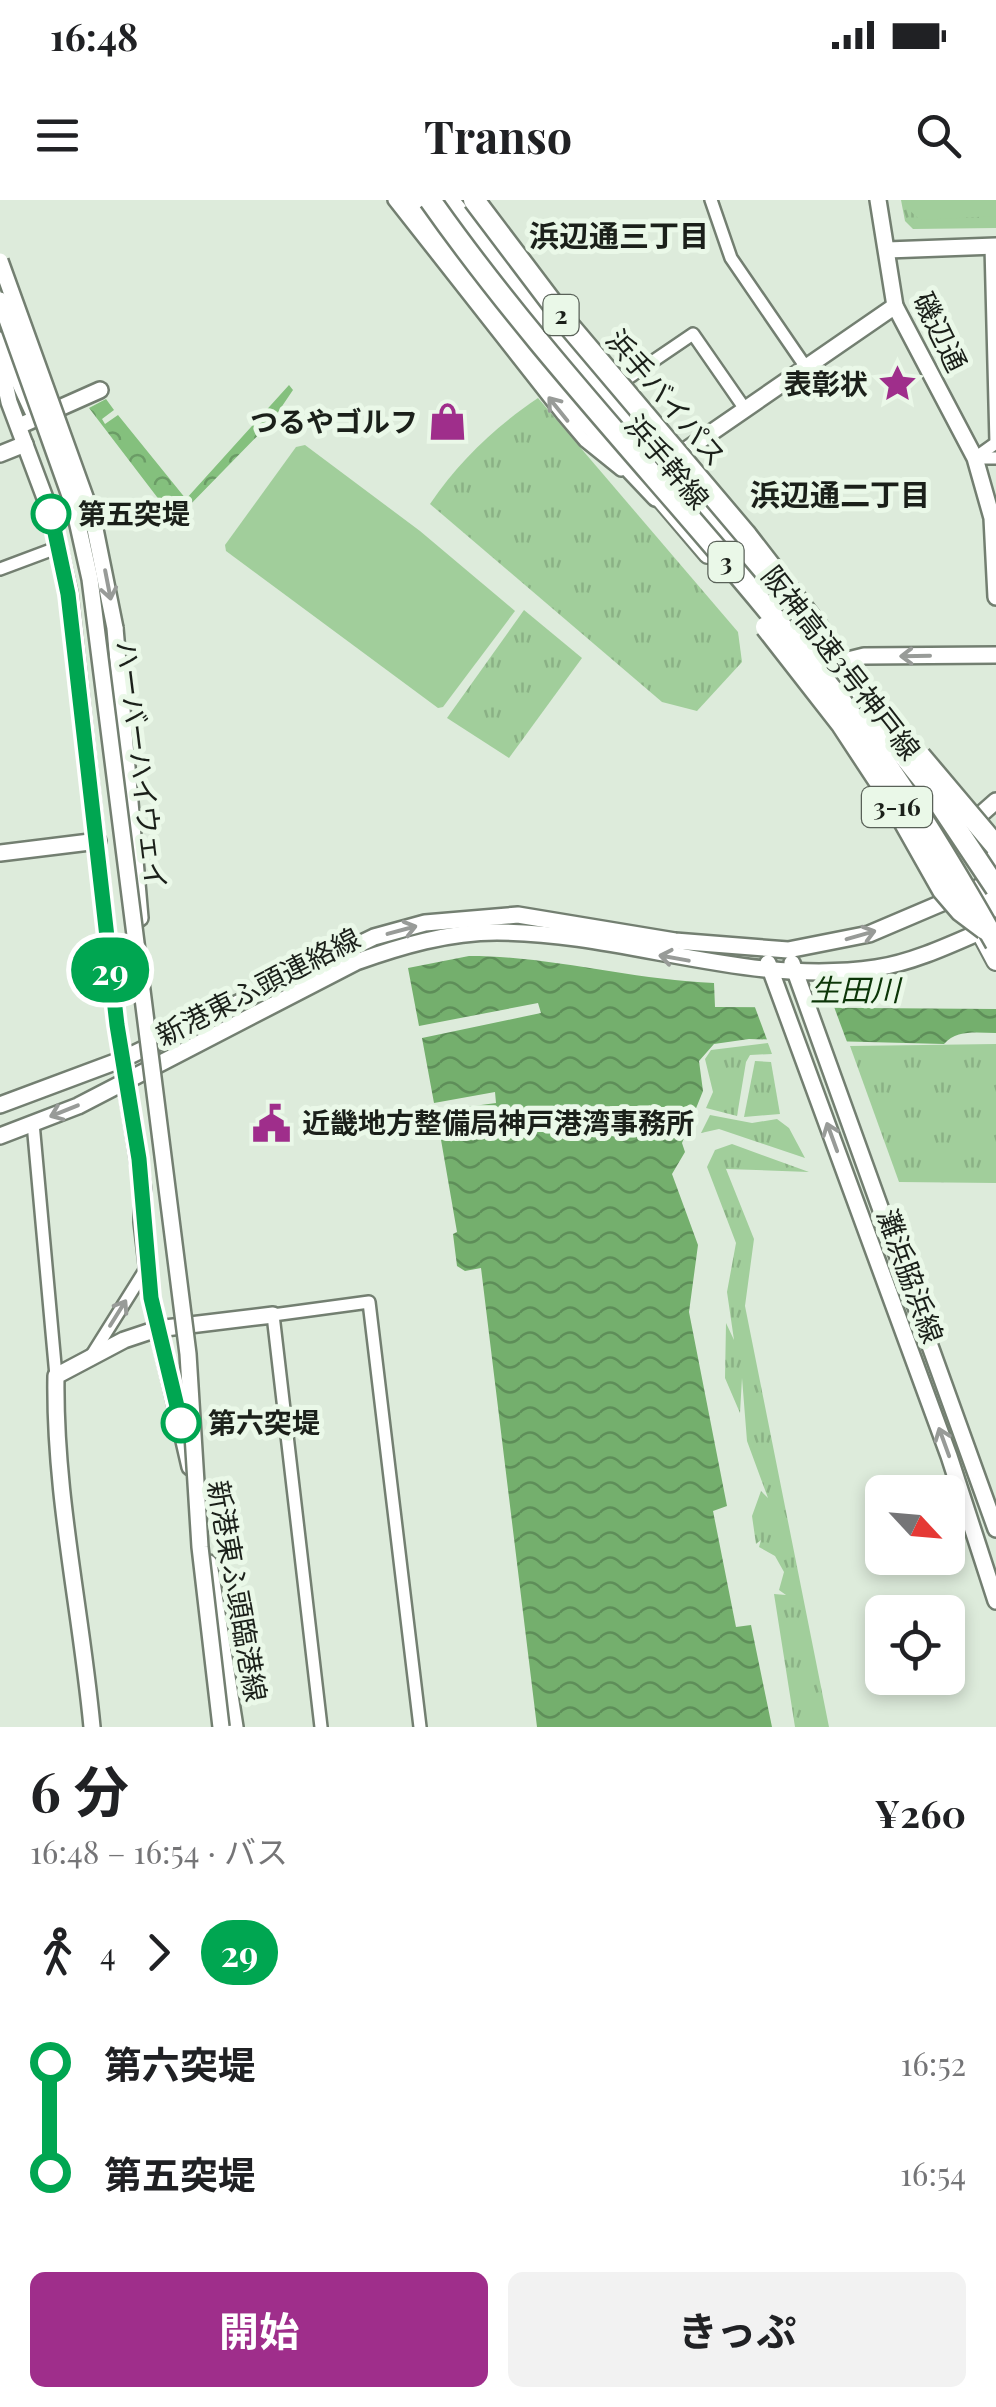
<!DOCTYPE html>
<html lang="ja">
<head>
<meta charset="utf-8">
<style>
  body { margin:0; font-family:"Playfair Display","Noto Sans JP",serif; background:#f2f2f2; color:#202124; height:100vh; display:flex; flex-direction:column; font-size:38px; white-space:nowrap }
  * { box-sizing:border-box; margin:0 }
  p { font-size:32px; color:#757577 }
  .icon { flex:none; width:55px; height:55px; fill:none; stroke:currentColor; stroke-width:2; stroke-linecap:round; stroke-linejoin:round }
  .map { position:relative; height:1527px; overflow:hidden }
  .details { display:flex; flex-direction:column; background:#fff; flex:1 }
  .details>* { flex:none }
  .badge { padding:0 20px; border-radius:32px; font-size:35px; line-height:65px }
  .needle { width:65px; rotate:116deg }
  .fabs { position:absolute; left:865px; top:1275px; display:grid; gap:20px }
  .fabs a { display:grid; place-items:center; width:100px; height:100px; border-radius:15px; background:#fff; box-shadow:0 5px 15px #0003; font-size:50px }
  .map>.badge { position:absolute; translate:-50% -50%; box-shadow:0 0 0 5px #fff }
  .legs { display:flex; align-items:center; gap:15px; height:110px; padding:0 30px; font-size:32px }
  .legs p { margin-inline-start:auto }
  .summary { display:flex; align-items:center; justify-content:space-between; height:170px; padding:0 30px }
  h1 { font-size:55px; font-weight:700; line-height:75px }
  .action { display:flex; gap:20px; margin-top:auto; padding:20px 30px }
  .action a { flex:1; height:115px; border-radius:15px; background:#9f2e8b; color:#fff; font-size:40px; font-weight:700; line-height:115px; text-align:center }
  .action a+a { background:#f2f2f2; color:#202124 }
  ul { padding:0 30px; list-style:none }
  li { display:flex; align-items:center; gap:35px; height:110px; font-size:38px }
  li i { display:grid; place-items:center; width:15px; height:100%; margin:0 12px; background:currentColor }
  li i::after { content:''; width:25px; height:25px; margin:-12px; border:8px solid; border-radius:50%; background:#fff }
  li p { margin-inline-start:auto }
  li:first-child i { background:linear-gradient(#0000 50%,currentColor 0) }
  li:last-child i { background:linear-gradient(currentColor 50%,#0000 0) }
  .status { display:flex; justify-content:space-between; align-items:center; height:70px; padding:0 50px; background:#fff; direction:ltr }
  .status svg { height:28px; fill:currentColor }
  header { display:flex; justify-content:space-between; align-items:center; height:130px; padding:0 30px; background:#fff; font-size:45px; font-weight:700 }
  .map>svg:first-child { display:block }
  .grass { fill:url(#grass-tufts) }
  .forest { fill:url(#forest-crowns) }
  .pitch { fill:#a1ce9b }
  .water { fill:url(#water-waves) }
  .pier { fill:#ddebdb }
  .lines { fill:none; stroke-linecap:round; stroke-linejoin:round }
  .street-casing { stroke:#737f71; stroke-width:16 }
  .secondary-casing { stroke:#737f71; stroke-width:20 }
  .primary-casing { stroke:#737f71; stroke-width:22 }
  .highway-casing { stroke:#737f71; stroke-width:25 }
  .street { stroke:#fff; stroke-width:11 }
  .secondary { stroke:#fff; stroke-width:15 }
  .primary { stroke:#fff; stroke-width:18 }
  .highway { stroke:#fff; stroke-width:20 }
  .secondary-bridge-casing { stroke:#737f71; stroke-width:20; stroke-linecap:butt }
  .highway-bridge-casing { stroke:#737f71; stroke-width:25; stroke-linecap:butt }
  .secondary-bridge { stroke:#fff; stroke-width:15 }
  .highway-bridge { stroke:#fff; stroke-width:20 }
  .oneway { stroke:#989b98 }
  .line-1-casing { stroke:#fff; stroke-width:22 }
  .line-1 { stroke:#00a651; stroke-width:15 }
  .stop-1-dot { fill:#fff; stroke:#00a651; stroke-width:5 }
  .labels { text-anchor:middle; stroke-width:10; stroke-linejoin:round; paint-order:stroke }
  .shield { fill:#eaf8e8; stroke:#596158; stroke-width:2.5 }
  .shield-label { font-size:25px; font-weight:bold; fill:#1b201a }
  .street-label { font-size:28px; fill:#1b201a; stroke:#eaf8e8 }
  .poi-label { font-size:28px; font-weight:bold; fill:#1b201a; stroke:#eaf8e8; text-anchor:end }
  .stop-label { font-size:28px; font-weight:bold; fill:#1b201a; stroke:#eaf8e8; text-anchor:start }
  .neighbourhood-label { font-size:30px; font-weight:bold; fill:#1b201a; stroke:#eaf8e8 }
  .water-label { font-size:30px; font-style:italic; fill:#0b3507; stroke:#eaf8e8 }
</style>
</head>
<body>
<div class="status"><b>16:48</b><svg viewBox="0 0 49 12"><path d="M0 12V9h3v3zM5 12V6h3v6zM10 12V3h3v9zM15 12V0h3v12zM26 1h20v11H26zM47 4h2v5h-2z"/></svg></div>
<header><svg class="icon" aria-label="menu" viewBox="0 0 24 24"><path d="M4 6h16M4 12h16M4 18h16"/></svg>Transo<svg class="icon" aria-label="search" viewBox="0 0 24 24"><circle cx="10" cy="10" r="6"/><path d="M15 15l6 6"/></svg></header>
<div class="map">
<svg width="996" height="1527" viewBox="0 0 996 1527">
  <defs>
    <pattern id="grass-tufts" width="24" height="20" patternUnits="userSpaceOnUse" patternTransform="scale(2.5)"><rect width="24" height="20" fill="#a1ce9b"/><path d="M3 7l-1-3M5 7V3M7 7l1-3M15 17l-1-3M17 17v-4M19 17l1-3" fill="none" stroke="#8ab185"/></pattern>
    <pattern id="forest-crowns" width="20" height="18" patternUnits="userSpaceOnUse" patternTransform="scale(2.5)"><rect width="20" height="18" fill="#84c07d"/><path d="M2 6a3 3 0 1 1 6 0M12 15a3 3 0 1 1 6 0" fill="none" stroke="#6b9c66"/></pattern>
    <pattern id="water-waves" width="16" height="10" patternUnits="userSpaceOnUse" patternTransform="scale(2.5)"><rect width="16" height="10" fill="#74af6d"/><path d="M0 5q4-4 8 0t8 0" fill="none" stroke="#5e8e59"/></pattern>
  </defs>
  <rect width="100%" height="100%" fill="#ddebdb"/>
  <g class="grass">
    <path d="M901,0H996V28L913,29L905,21Z"/>
    <path d="M538,198L738,432L742,462L697,511L662,502L430,304C459,261 495,227 538,198Z"/>
    <path d="M524,410L582,458L509,558L447,518Z"/>
    <path d="M768,843L772,854L750,855L746,862L737,916L706,908L713,892L705,859L711,850Z"/>
    <path d="M996,844V983L899,982L850,846Z"/>
    <path d="M755,861L771,862L780,914L744,917Z"/>
    <path d="M710,915L752,923L777,919L789,928L805,958L719,929L701,933Z"/>
    <path d="M732,944L809,972L726,969L754,1039L745,1106L829,1527H795L774,1394L786,1395L779,1390L784,1372L775,1356L759,1347L761,1340L756,1344L752,1316L761,1291L768,1298L747,1241L742,1178L740,1213L725,1178L726,1123L734,1140L727,1092L736,1043L707,967L715,950Z"/>
  </g>
  <path class="forest" d="M289,185L293,190L272,221L182,313L170,314L89,208L106,199L114,210L102,219L105,224L118,215L186,299Z"/>
  <g class="pitch">
    <path d="M906,0H996V16L920,20L908,9Z"/>
    <path d="M305,245L420,331L515,411L443,507L438,508L226,351L225,345L296,247Z"/>
  </g>
  <path class="water" d="M469,756C552,756 631,780 714,783L715,807L996,809V833C978,833 957,829 944,844L749,839L714,844L699,861L703,891L682,943L685,952L672,974L698,1045L689,1112L727,1306L713,1311L736,1427L751,1425L772,1527H537L481,1068L465,1071L457,1066L453,1034L457,1032L436,911L496,903L495,892L434,903L422,838L541,813L538,803L419,826L408,768Z"/>
  <path class="pier" d="M753,802L833,804L850,850L769,845Z"/>
  <g class="lines">
    <defs>
      <g id="street">
        <path d="M394,0L563,215L585,241L621,270"/>
        <path d="M711,0L731,58L805,166"/>
        <path d="M615,187L693,134L745,209"/>
        <path d="M975,258L996,243L991,46"/>
        <path d="M975,258H996"/>
        <path d="M0,369L59,347"/>
        <path d="M33,923L56,1176"/>
        <path d="M90,1158L147,1067"/>
        <path d="M321,1527L273,1115L369,1102L420,1527"/>
      </g>
      <g id="secondary">
        <path d="M878,0L895,106L975,258L992,318L996,397"/>
        <path d="M887,50L996,46"/>
        <path d="M0,140L34,214"/>
        <path d="M0,160L9,202L51,314L69,393L117,825L143,990L142,1022L151,1098L190,1267"/>
        <path d="M19,226L100,190"/>
        <path d="M0,254L25,244"/>
        <path d="M673,259L895,106"/>
        <path d="M115,428L140,718"/>
        <path d="M836,463L864,456L996,455"/>
        <path d="M967,620L971,623L996,601"/>
        <path d="M0,653L98,641"/>
        <path d="M983,685L996,709"/>
        <path d="M768,763L949,1256L996,1401"/>
        <path d="M792,763L996,1329"/>
        <path d="M0,905L123,859L374,737L425,723L518,715L675,741L788,750L869,734L996,680"/>
        <path d="M0,936L78,906L356,762C401,746 448,732 497,732C625,732 746,787 876,768C915,762 954,743 991,727"/>
        <path d="M209,1363L235,1527"/>
        <path d="M92,1527C81,1409 54,1294 56,1176L124,1140L157,1129L273,1115"/>
      </g>
      <g id="primary">
        <path d="M650,286L708,354"/>
        <path d="M975,635L996,661"/>
        <path d="M980,731L996,761"/>
      </g>
      <g id="highway">
        <path d="M410,0C483,105 568,204 657,296"/>
        <path d="M448,0L870,513"/>
        <path d="M746,335L818,428"/>
      </g>
    </defs>
    <use href="#street" class="street-casing"/>
    <use href="#secondary" class="secondary-casing"/>
    <use href="#primary" class="primary-casing"/>
    <use href="#highway" class="highway-casing"/>
    <use href="#street" class="street"/>
    <use href="#secondary" class="secondary"/>
    <use href="#primary" class="primary"/>
    <use href="#highway" class="highway"/>
    <defs>
      <g id="secondary-bridge">
        <path d="M0,61L93,319L115,428"/>
        <path d="M0,100L74,307L90,379L188,1154L200,1347L221,1527"/>
      </g>
      <g id="highway-bridge">
        <path d="M430,0C548,168 695,314 821,476C888,560 943,649 996,743"/>
        <path d="M474,0L570,127L746,335"/>
        <path d="M766,427L841,523L895,605L943,690L961,711L985,729"/>
        <path d="M870,513L926,583L996,688"/>
        <path d="M920,556L996,646"/>
      </g>
    </defs>
    <use href="#secondary-bridge" class="secondary-bridge-casing"/>
    <use href="#highway-bridge" class="highway-bridge-casing"/>
    <use href="#secondary-bridge" class="secondary-bridge"/>
    <use href="#highway-bridge" class="highway-bridge"/>
  </g>
  <defs><path id="oneway-shaft" d="M-6 0H5M1.5-3L5.5 0L1.5 3" fill="none" stroke-width="1.6" stroke-linecap="round" stroke-linejoin="round" transform="scale(2.5)"/></defs>
  <g class="oneway">
    <use href="#oneway-shaft" transform="translate(558 209) rotate(-129)"/>
    <use href="#oneway-shaft" transform="translate(108 385) rotate(79)"/>
    <use href="#oneway-shaft" transform="translate(915 456) rotate(179)"/>
    <use href="#oneway-shaft" transform="translate(402 730) rotate(-15)"/>
    <use href="#oneway-shaft" transform="translate(861 735) rotate(-16)"/>
    <use href="#oneway-shaft" transform="translate(674 758) rotate(-170)"/>
    <use href="#oneway-shaft" transform="translate(64 911) rotate(158)"/>
    <use href="#oneway-shaft" transform="translate(832 937) rotate(-110)"/>
    <use href="#oneway-shaft" transform="translate(118 1113) rotate(-58)"/>
    <use href="#oneway-shaft" transform="translate(944 1242) rotate(-110)"/>
  </g>
  <g class="lines">
    <defs>
      <path id="line-1" d="M51,314L68,394L117,825L139,959L151,1098L181,1223"/>
    </defs>
    <use href="#line-1" class="line-1-casing"/>
    <use href="#line-1" class="line-1"/>
  </g>
  <defs>
    <symbol id="sight-bare" viewBox="-9 -9 18 18"><path d="M0-6L1.8-2.2L6-1.7L2.9 1.2L3.7 5.4L0 3.3L-3.7 5.4L-2.9 1.2L-6-1.7L-1.8-2.2Z" fill="#9f2e8b" stroke="#eaf8e8" stroke-width="2.5" paint-order="stroke"/></symbol>
    <symbol id="shop-bare" viewBox="-9 -9 18 18"><path d="M-5-2.5h2.3a2.7 3.5 0 0 1 5.4 0H5L5.5 6h-11ZM-1.5-2.5h3a1.5 2.3 0 0 0-3 0Z" fill="#9f2e8b" stroke="#eaf8e8" stroke-width="2.5" paint-order="stroke"/></symbol>
    <symbol id="civic-bare" viewBox="-9 -9 18 18"><path d="M-.6-6.5H3V-4.5H.6V-3L4-1V1h2V6H-6V1h2V-1L-.6-3ZM-1.2 2.5V6h2.4V2.5Z" fill="#9f2e8b" stroke="#eaf8e8" stroke-width="2.5" paint-order="stroke"/></symbol>
  </defs>
  <g fill-rule="evenodd">
    <use href="#sight-bare" x="870" y="156" width="55" height="55"/>
    <use href="#shop-bare" x="420" y="194" width="55" height="55"/>
    <use href="#civic-bare" x="244" y="896" width="55" height="55"/>
  </g>
  <g class="stop-1-dot">
    <circle cx="51" cy="314" r="18"/>
    <circle cx="181" cy="1223" r="18"/>
  </g>
  <g class="labels">
    <g class="shield">
      <rect x="543.5" y="95" width="35" height="40" rx="8"/>
      <rect x="708.5" y="342" width="35" height="40" rx="8"/>
      <rect x="862" y="587" width="70" height="40" rx="8"/>
    </g>
    <g class="shield-label">
      <text x="561" y="124">2</text>
      <text x="726" y="371">3</text>
      <text x="897" y="616">3-16</text>
    </g>
    <g class="street-label">
      <text transform="translate(940 132) rotate(64)" y="10">磯辺通</text>
      <text transform="translate(666 198) rotate(50)" y="10">浜手バイパス</text>
      <text transform="translate(667 262) rotate(50)" y="10">浜手幹線</text>
      <text transform="translate(841 463) rotate(52)" y="10">阪神高速3号神戸線</text>
      <text transform="translate(141 565) rotate(83)" y="10">ハーバーハイウェイ</text>
      <text transform="translate(258 787) rotate(-27)" y="10">新港東ふ頭連絡線</text>
      <text transform="translate(910 1076) rotate(70)" y="10">灘浜脇浜線</text>
      <text transform="translate(237 1391) rotate(80)" y="10">新港東ふ頭臨港線</text>
    </g>
    <g class="poi-label">
      <text x="868" y="194">表彰状</text>
      <text x="418" y="232">つるやゴルフ</text>
      <text x="302" y="933" text-anchor="start">近畿地方整備局神戸港湾事務所</text>
    </g>
    <g class="stop-label">
      <text x="78" y="324">第五突堤</text>
      <text x="208" y="1233">第六突堤</text>
    </g>
    <g class="neighbourhood-label">
      <text x="619" y="47">浜辺通三丁目</text>
      <text x="840" y="306">浜辺通二丁目</text>
    </g>
    <g class="water-label">
      <text x="855" y="801">生田川</text>
    </g>
  </g>
</svg>
<div class="fabs">
<a><svg class="needle" viewBox="-14 -14 28 28"><path d="M0-13l5 13h-10z" fill="#e53935"/><path d="M0 13l5-13h-10z" fill="#757577"/></svg></a>
<a><svg class="icon" aria-label="locate" viewBox="0 0 24 24"><circle cx="12" cy="12" r="6"/><path d="M12 2v4M12 18v4M2 12h4M18 12h4"/></svg></a>
</div>
<b class="badge" style="left:110px;top:770px;background:#00a651;color:#fff">29</b>
</div>
<section class="details">
<div class="summary"><div><h1>6 分</h1><p>16:48 – 16:54 · バス</p></div><b>¥260</b></div>
<div class="legs"><svg class="icon" aria-label="walk" viewBox="0 0 24 24"><circle cx="13" cy="4" r="2"/><path d="M13 8l-2 6 4 7M11 14l-3 7M7 12l3-4h3l4 4"/></svg>4<svg class="icon" aria-label="forward" viewBox="0 0 24 24"><path d="M9 5l7 7-7 7"/></svg><b class="badge" style="background:#00a651;color:#fff">29</b></div>
<ul>
<li><i style="color:#00a651"></i><b>第六突堤</b><p>16:52</p></li>
<li><i style="color:#00a651"></i><b>第五突堤</b><p>16:54</p></li>
</ul>
<div class="action"><a>開始</a><a>きっぷ</a></div>
</section>
</body>
</html>
